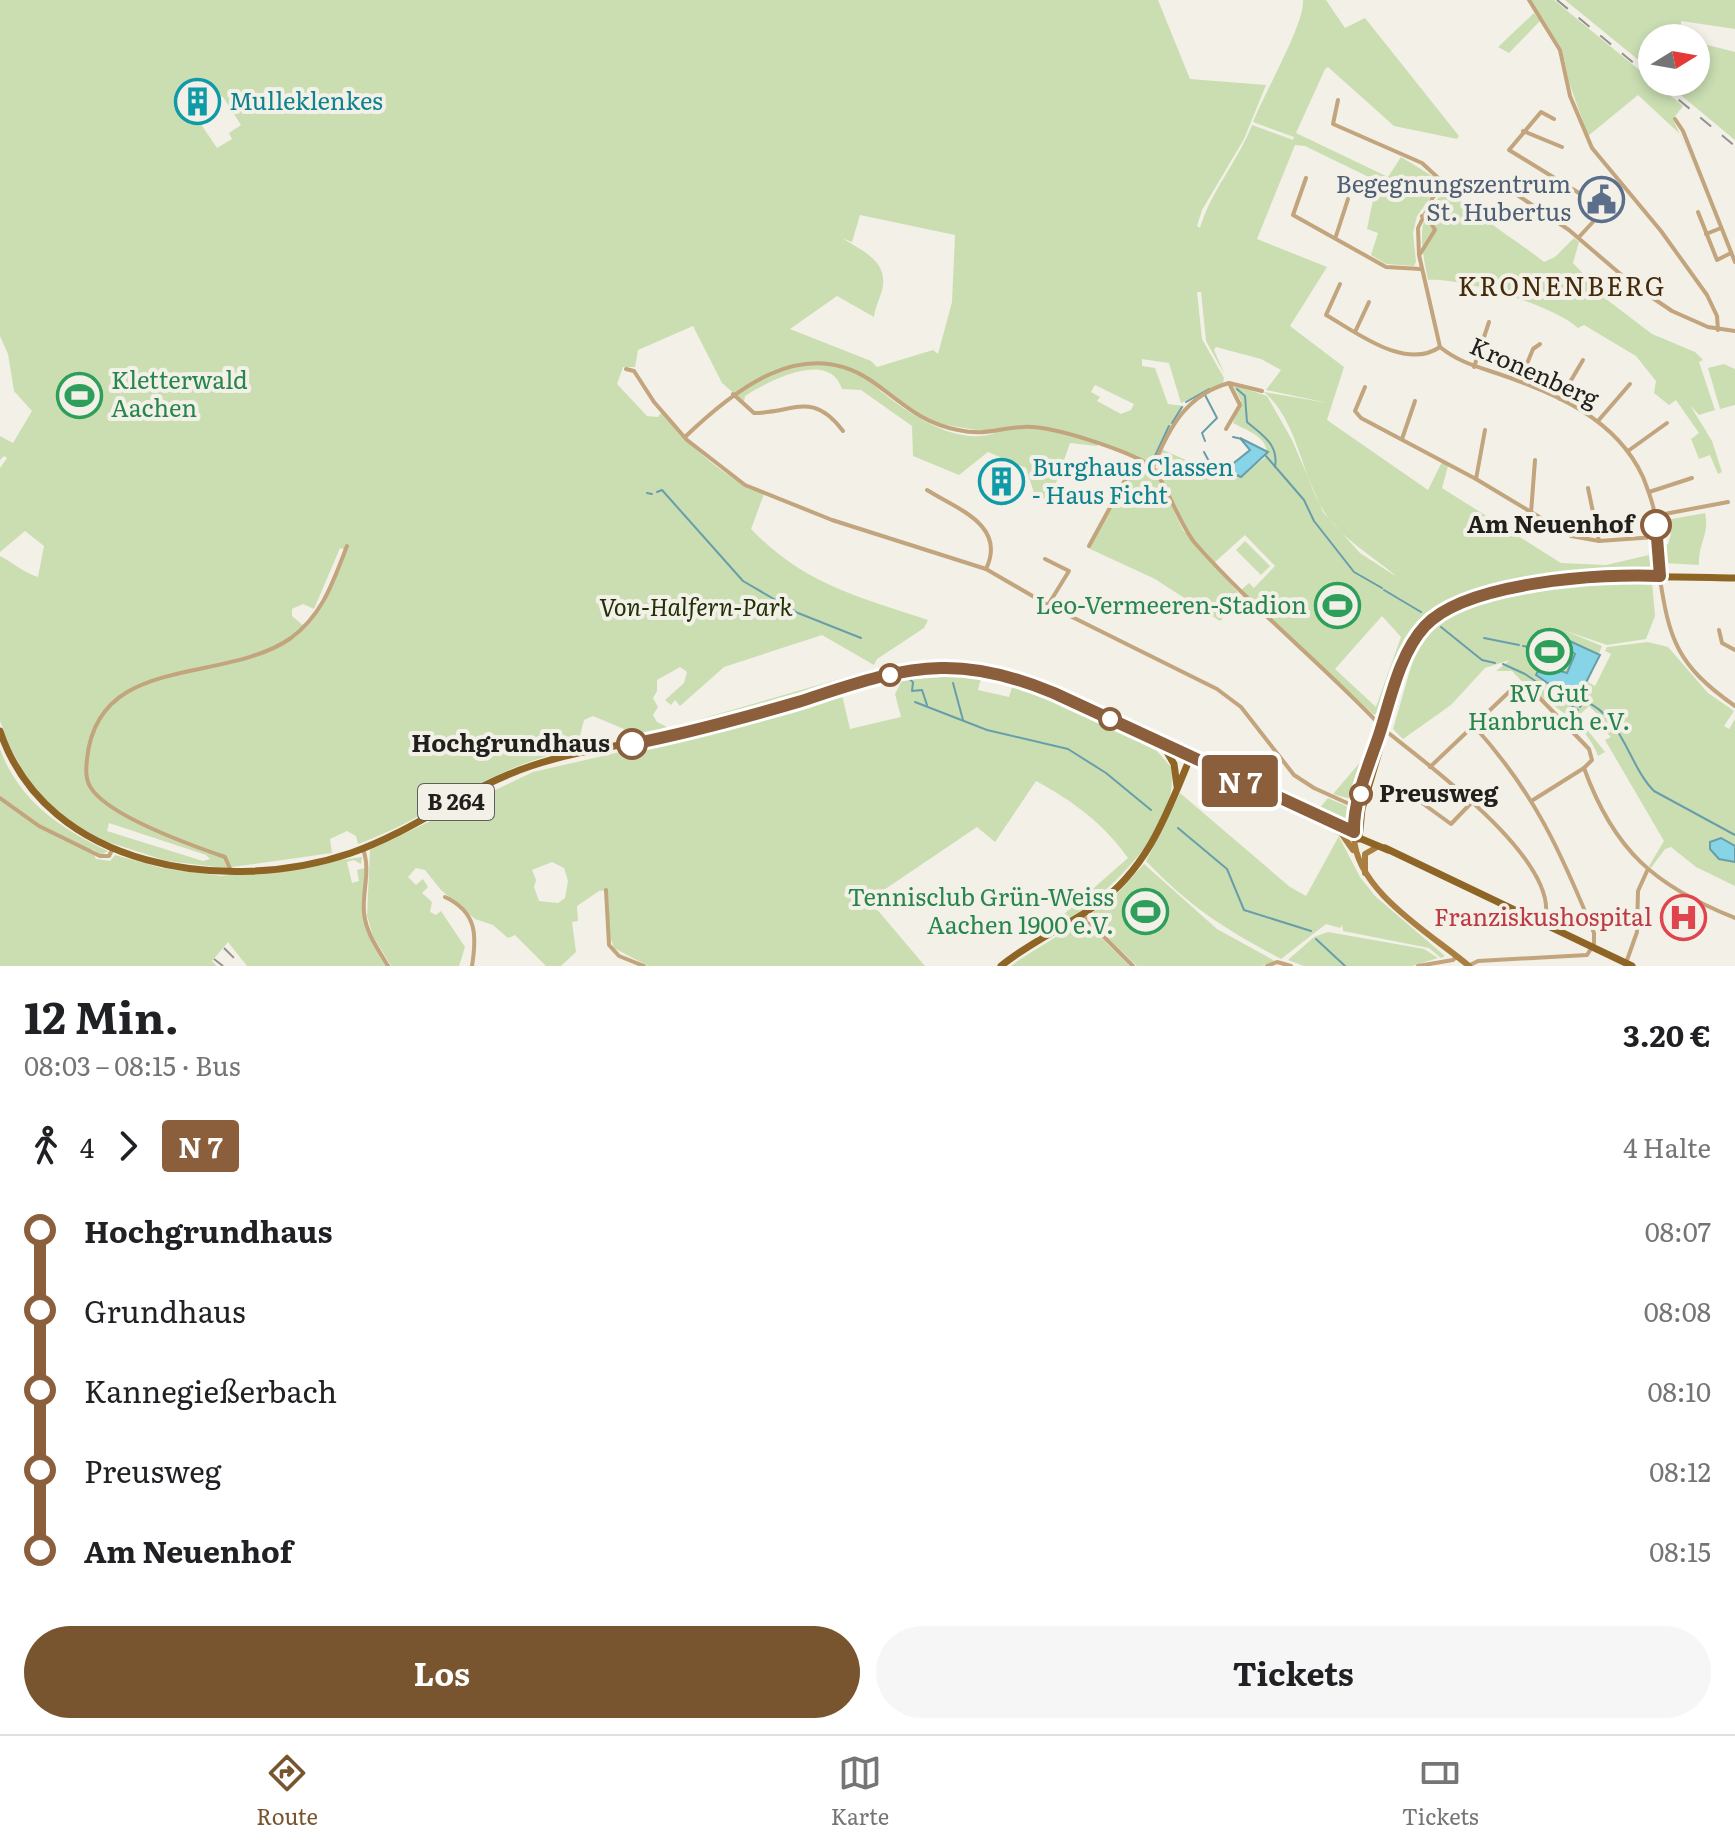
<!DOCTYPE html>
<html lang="de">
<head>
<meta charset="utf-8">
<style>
  body { margin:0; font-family:Literata,serif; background:#f6f6f6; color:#202124; height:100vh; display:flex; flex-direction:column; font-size:30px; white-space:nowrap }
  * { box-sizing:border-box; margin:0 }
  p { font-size:26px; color:#757577 }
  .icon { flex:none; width:44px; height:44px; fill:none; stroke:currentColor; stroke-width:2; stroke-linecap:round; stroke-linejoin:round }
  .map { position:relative; height:966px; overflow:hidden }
  .panel { display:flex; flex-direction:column; background:#fff; flex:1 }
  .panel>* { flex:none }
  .badge { padding:0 16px; border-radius:6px; font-size:28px; line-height:52px }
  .needle { width:52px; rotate:79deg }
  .buttons { position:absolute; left:1638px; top:24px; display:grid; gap:16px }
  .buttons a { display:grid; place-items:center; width:72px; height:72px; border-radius:50%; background:#fff; box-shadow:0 4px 12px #0003; font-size:40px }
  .map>.badge { position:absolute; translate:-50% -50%; box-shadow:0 0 0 4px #fff }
  .legs { display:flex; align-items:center; gap:12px; height:88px; padding:0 24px; font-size:26px }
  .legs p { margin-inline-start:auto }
  .headline { display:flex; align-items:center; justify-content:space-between; height:136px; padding:0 24px }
  h1 { font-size:44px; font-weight:700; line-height:60px }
  .primary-button { display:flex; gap:16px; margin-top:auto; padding:16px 24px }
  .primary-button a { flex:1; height:92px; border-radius:48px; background:#78552e; color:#fff; font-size:32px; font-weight:700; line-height:92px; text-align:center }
  .primary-button a+a { background:#f6f6f6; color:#202124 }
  ul { padding:0 24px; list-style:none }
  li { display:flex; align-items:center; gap:28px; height:80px; font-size:30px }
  li i { display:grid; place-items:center; width:12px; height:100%; margin:0 10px; background:currentColor }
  li i::after { content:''; width:20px; height:20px; margin:-10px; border:6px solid; border-radius:50%; background:#fff }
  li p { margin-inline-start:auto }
  li:first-child i { background:linear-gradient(#0000 50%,currentColor 0) }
  li:last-child i { background:linear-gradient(currentColor 50%,#0000 0) }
  .dock { display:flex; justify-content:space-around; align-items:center; height:112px; border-top:2px solid #e0e0e0; background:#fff; font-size:22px; color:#757577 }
  .dock a { display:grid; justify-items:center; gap:4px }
  .dock .active { color:#78552e }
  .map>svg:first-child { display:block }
  .green { fill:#cadeb2; fill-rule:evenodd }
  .water { fill:#87d4e6; stroke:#689eaa; stroke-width:2 }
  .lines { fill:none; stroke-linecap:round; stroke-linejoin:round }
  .stream { stroke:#689eaa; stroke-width:2 }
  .minor { stroke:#c2a47d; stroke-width:4 }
  .secondary { stroke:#a97e40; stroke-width:6 }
  .primary { stroke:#8f6526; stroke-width:7 }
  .rail { stroke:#93918b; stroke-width:2; stroke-dasharray:14 14; stroke-linecap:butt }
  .line-1-casing { stroke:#fff; stroke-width:18 }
  .line-1 { stroke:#8b5e3c; stroke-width:12 }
  .stop-1-dot { fill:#fff; stroke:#8b5e3c; stroke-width:4 }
  .labels { text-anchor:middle; stroke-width:8; stroke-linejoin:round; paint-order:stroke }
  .shield { fill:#f3f0e8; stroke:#605e5a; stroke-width:2 }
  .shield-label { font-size:22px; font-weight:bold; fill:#21201d }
  .culture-label { font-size:24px; fill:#0d838f; stroke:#f3f0e8; text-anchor:start }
  .service-label { font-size:24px; fill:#4e5e75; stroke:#f3f0e8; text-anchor:end }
  .street-label { font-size:24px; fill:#21201d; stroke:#f3f0e8 }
  .leisure-label { font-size:24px; fill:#27864d; stroke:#f3f0e8; text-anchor:end }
  .stop-label { font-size:24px; font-weight:bold; fill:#21201d; stroke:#f3f0e8; text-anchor:end }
  .park-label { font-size:24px; font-style:italic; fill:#213107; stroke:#f3f0e8 }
  .health-label { font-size:24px; fill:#be3a42; stroke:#f3f0e8; text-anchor:end }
  .neighbourhood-label { font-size:26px; letter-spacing:2px; fill:#452b09; stroke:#f3f0e8 }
</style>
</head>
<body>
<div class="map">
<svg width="1735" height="966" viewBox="0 0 1735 966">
  <rect width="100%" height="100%" fill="#f3f0e8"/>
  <g class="green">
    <path d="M0,0H1158L1190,79L1266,85L1244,139L1202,210L1197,226L1200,228C1211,191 1238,161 1252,125L1293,140L1294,137L1253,122C1264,94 1305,23 1303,0H1326L1345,28L1365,18L1459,136L1457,139L1394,126L1328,67L1325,69L1296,133L1388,177L1401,157L1442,182L1417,216L1413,233L1416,262L1414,266L1386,264L1371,255L1378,233L1367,229L1377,181L1305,146L1295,145L1257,239L1327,267L1290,326L1344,367L1327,420L1428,490L1442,462L1448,466L1442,488L1561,563L1606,565L1649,555L1651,571L1546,580L1449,602L1428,618L1410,642L1407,641L1379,715L1373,714L1241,590L1249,583L1254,588L1275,566L1245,535L1215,562L1185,529L1157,470L1161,449C1188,461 1212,472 1241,477L1267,456C1268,437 1250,432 1233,423L1241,401L1233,385L1267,396L1292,440L1323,512L1360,553L1397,577C1372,555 1342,540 1323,510C1301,474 1298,421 1264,392L1328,403L1266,390L1281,370L1261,359L1216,347L1214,350L1225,375L1206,341L1201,292H1197L1202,339L1224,378L1223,383L1181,403L1169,363L1142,359V366L1155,368L1168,404L1184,406L1155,458L1148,462L1099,442L1097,446L1070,443L1050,500L1035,496L1026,468L988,452L959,475L913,456L912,426L861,390L842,389C829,348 767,382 745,396L744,402L722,383L693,326L638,350L635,367H623L617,384L647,416L658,417L661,413C692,446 721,477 764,494L751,529C804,584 858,597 928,620L924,628L877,659L874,665L822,635L724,667L680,706L675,700L671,705L665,700L684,683L687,672L680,667L657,680V691L653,698L658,707L653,715L657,722L669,728L874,669L875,673L685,727L615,742L624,729L593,716L584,720L579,740L587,742L586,746L566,748L567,751C490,767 431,817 358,844L356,836L347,831L330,839L332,853L225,868L167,861L105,841L67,820L32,787L9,745L0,721V556C14,563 22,572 38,577L44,546L25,531L0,552V468L7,458L4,456L0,460V436L13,443L32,411L14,391L8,354L0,336ZM200,88L223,97L241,125L229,133L232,139L217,148L184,99ZM860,215L955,235L952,302L938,354L933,350L877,367L871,361L790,329L837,296L874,317C875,308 879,300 882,291C889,261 864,252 842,238L852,242ZM872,380L903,405L933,423L995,433C954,448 900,408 871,383ZM1095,385L1134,404L1131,410L1121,414L1097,401L1100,397L1091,392ZM340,548L345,550C334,578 326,606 305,627L292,616V609L303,604L314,609ZM1382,616L1401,637L1376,707L1335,669ZM109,823L206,855L210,859L203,861L107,831Z"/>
    <path d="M1531,0H1554L1683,106L1673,119L1711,204L1680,134L1638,95L1588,136L1569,82L1562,49Z"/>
    <path d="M1565,0H1735V29L1681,21V38H1652V71Z"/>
    <path d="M1534,13L1540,21L1509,53L1498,47Z"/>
    <path d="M1696,42L1735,52V140L1665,82H1696Z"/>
    <path d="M1449,191C1460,194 1463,205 1471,213C1476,218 1482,217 1488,221C1507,236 1527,248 1544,262L1555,257L1574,238L1579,242L1573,263L1591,282L1593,289L1652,334L1695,352L1703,360L1699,362L1715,410L1699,415L1690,405L1712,441L1722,472L1718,474L1710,455L1699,459L1691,439L1699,433L1676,400L1669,405L1654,393L1656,381L1636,356L1584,325L1578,328C1556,306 1460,277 1428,280C1421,246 1413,210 1449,191Z"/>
    <path d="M1724,364L1735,369V405L1720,409L1708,368Z"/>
    <path d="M1136,462L1154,470L1183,530L1243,598L1220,621L1155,579L1088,548Z"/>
    <path d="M1705,513C1710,533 1698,544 1699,565L1664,563L1662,546L1668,544L1671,534L1661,521Z"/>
    <path d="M1245,541L1270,566L1261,575L1236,550Z"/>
    <path d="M1625,579L1652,582L1655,616L1646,639L1607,645L1563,630L1602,646L1588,682L1595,686L1611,654L1605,651L1607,647L1648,642L1668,647L1708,693L1734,711L1724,726L1729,729L1735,719V886L1696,867L1671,847L1665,849L1651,868L1649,866L1664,841L1605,740L1611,737L1604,730L1608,725L1589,706L1577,717L1605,752L1598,756C1584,716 1536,700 1512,671H1496L1510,660L1485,668L1451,705L1403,739L1393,729L1417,646L1433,626L1437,628L1433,622C1481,585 1566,583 1625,579ZM1541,633L1559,642L1562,637L1600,655L1575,699L1566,698L1536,675L1541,665L1566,675L1575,655L1572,650L1563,671L1534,659L1530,653Z"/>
    <path d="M958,676L981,678L978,690L1009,697L1013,684L1066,705L1157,751L1171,767C1181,827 1111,889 1068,921L1064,914L1128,858C1104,824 1073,801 1036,781L995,842L977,827L869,900L925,966H648L614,948L609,934L608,890L599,891L577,906L578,921L572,922L576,952L561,966H546L515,935L508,938L493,925L475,919L441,890L425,870L416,868L408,877L416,885L423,879L428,887L422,893L432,902L430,912L436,915L441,911L465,947L459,966H391L373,936L367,916L370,850L533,772L742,724L842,695L850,729L901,717L895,694L902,680ZM552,862L564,868L568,881L565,898L558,903L539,901L534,887L536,880L532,870Z"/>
    <path d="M0,749C19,801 61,829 108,851L101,855L92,849L96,859L110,861L115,855L162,868L221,876L362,857L361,864L354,860L347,862L352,883L359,881L357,870L365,868C363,915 361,925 386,966H247L228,942L212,961L217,966H0Z"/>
    <path d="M1369,752L1354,800L1333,794Z"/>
    <path d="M1180,793L1290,887L1306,896L1339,836L1320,824L1337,833L1360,877L1375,896L1445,956L1441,958L1429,948L1343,931L1342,925L1340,928L1326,924L1281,959C1225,929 1191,908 1146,861Z"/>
    <path d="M1328,798L1351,808L1346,822L1318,810Z"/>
    <path d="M1144,864L1217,929L1275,961L1262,966H1137L1086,917L1114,897Z"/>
    <path d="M1083,920L1130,966H1011L1019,960Z"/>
    <path d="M1328,932L1424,949L1438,958L1412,966H1304L1288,960L1314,937Z"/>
  </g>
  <g class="water">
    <path d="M1240,438L1268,452L1241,477L1225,470L1250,450Z"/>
    <path d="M1561,637L1600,655L1579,696L1572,700L1536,675L1541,665L1567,673L1575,654L1559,642Z"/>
    <path d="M1721,838L1735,846V862L1719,859L1710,849V842Z"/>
  </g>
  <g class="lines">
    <g class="stream">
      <path d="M1237,389L1245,396L1247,422C1262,435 1279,444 1275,467"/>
      <path d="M1186,402L1209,389"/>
      <path d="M1172,423L1182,407"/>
      <path d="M1233,437L1242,439"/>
      <path d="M1205,441L1202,433L1217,418L1205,395"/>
      <path d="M1204,452L1212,467L1227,470"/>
      <path d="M1266,456L1304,500L1314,521L1354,572L1382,588"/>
      <path d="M1154,458L1169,426"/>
      <path d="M1157,464L1165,465"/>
      <path d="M657,492L662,490L743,581L798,613L861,638"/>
      <path d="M647,493L652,494"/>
      <path d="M1384,590L1421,612"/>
      <path d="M1441,627L1482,660L1495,663"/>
      <path d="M1484,638L1519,645"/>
      <path d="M1523,646L1529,647L1538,631L1563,640"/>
      <path d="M1503,664L1525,674L1578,710"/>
      <path d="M908,678L913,682L912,691L922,690L927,705"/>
      <path d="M953,683L963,720"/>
      <path d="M915,702L987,730L1068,749L1106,773L1151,810"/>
      <path d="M1580,707L1584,701C1623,716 1628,765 1654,791L1735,835"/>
      <path d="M1178,828L1227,869L1244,910L1311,931"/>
      <path d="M1316,939L1345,966"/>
    </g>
    <g class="minor">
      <path d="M1529,0L1560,50L1570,96L1592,148L1661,231L1707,295L1717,316L1718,330"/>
      <path d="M1338,100L1333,124L1422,163L1447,186"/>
      <path d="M1554,119L1541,112L1509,150L1605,209L1579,237"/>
      <path d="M1675,119L1683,131L1735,262"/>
      <path d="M1523,131L1562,147"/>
      <path d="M1306,178L1293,215L1386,267L1421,269"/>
      <path d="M1698,212L1717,260L1731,253"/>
      <path d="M1706,234L1721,228"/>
      <path d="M1336,236L1348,199"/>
      <path d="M1420,254L1435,230L1430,221L1422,216"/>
      <path d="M1340,284L1326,315C1356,332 1405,371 1440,347"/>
      <path d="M1355,332L1369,302"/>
      <path d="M1474,367L1489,322"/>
      <path d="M626,369L634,371L654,402L687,440L745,485L832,520L986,569L1048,605L1217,689L1241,707L1294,775L1314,788L1356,807"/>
      <path d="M1520,381L1533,349L1540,344"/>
      <path d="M1365,387L1355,411L1361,418L1476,479L1571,536L1599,541L1655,537"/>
      <path d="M733,394L754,413C794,413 812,390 843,431"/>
      <path d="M1560,399L1583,360"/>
      <path d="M1598,421L1630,384"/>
      <path d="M1226,429L1240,405L1229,383"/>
      <path d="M685,437C734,390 802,335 870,380C901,401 918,422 958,430C986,436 998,428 1023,427C1052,425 1125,450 1150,465C1160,470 1181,528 1195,543C1252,608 1320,662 1380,725"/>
      <path d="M1402,439L1415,401"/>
      <path d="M1628,451L1667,423"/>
      <path d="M1153,467C1169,428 1186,395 1229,383L1262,391"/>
      <path d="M1476,479L1485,430"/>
      <path d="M1588,488L1599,541"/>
      <path d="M927,490C957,509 1007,525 986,569"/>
      <path d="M1649,492L1692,478"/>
      <path d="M1531,513L1535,460"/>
      <path d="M1654,516L1728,502"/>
      <path d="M1653,517C1651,534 1657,555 1659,572C1669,641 1677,665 1735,706"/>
      <path d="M1655,537C1659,518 1650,495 1643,477C1616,418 1553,392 1496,373C1475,366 1457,361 1440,347L1419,255L1418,228L1433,197L1447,186L1470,179L1489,180L1507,188L1569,230L1632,284L1672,311L1708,327L1735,331"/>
      <path d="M1089,546L1136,460"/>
      <path d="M1045,559L1069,571L1048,605"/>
      <path d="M1719,630L1722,643L1735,650"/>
      <path d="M1386,731C1427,764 1565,864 1544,922"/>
      <path d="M1430,767L1510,691L1526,689L1534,692L1589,749L1592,760L1584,768C1614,851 1655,886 1735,918"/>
      <path d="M1399,792H1407L1451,824L1473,801"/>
      <path d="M0,798L39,826L100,856H109L113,848"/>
      <path d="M1533,800L1584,768"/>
      <path d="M363,849C371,871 362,891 364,913C366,933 378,949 388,966"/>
      <path d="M231,871L225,857C193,846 109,816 91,788C85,779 86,769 87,759C98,652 224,685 291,638C323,614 333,582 347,546"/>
      <path d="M606,890L609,945L619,956L644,966"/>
      <path d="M445,897C477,912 477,935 472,966"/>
      <path d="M1082,915L1133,966"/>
      <path d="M1626,963L1637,932L1638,891L1647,871"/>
      <path d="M1267,966L1277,962L1291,966"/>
      <path d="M1418,966L1453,960L1457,956"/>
      <path d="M1468,966L1478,961L1587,955L1594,944V933C1561,852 1534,792 1474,726"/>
    </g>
    <g class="secondary">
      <path d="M1339,830L1353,850"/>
      <path d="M1354,837C1356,891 1430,933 1469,966"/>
      <path d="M1365,873V854L1377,847"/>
    </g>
    <g class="primary">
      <path d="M0,731C47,870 227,895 351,853C415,831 467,787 531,766C584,748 642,743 697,730C829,697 917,638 1054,693L1335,828L1388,850"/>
      <path d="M1163,745L1174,764L1177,786"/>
      <path d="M1354,837C1353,801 1370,764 1380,731C1391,696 1400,651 1426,625C1483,567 1659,577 1735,578"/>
      <path d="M1359,839L1362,809L1397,691"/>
      <path d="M1385,848L1632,966"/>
      <path d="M1001,966C1030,942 1065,927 1095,906C1147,870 1167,814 1190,758"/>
    </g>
    <g class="rail">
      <path d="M1557,0L1652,78"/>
      <path d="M1657,82L1735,146"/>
      <path d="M224,948L242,966"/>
      <path d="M214,959L223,966"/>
    </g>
  </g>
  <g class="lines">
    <defs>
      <path id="line-1" d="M632,744C688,733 743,718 798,702C845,687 892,669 941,668C981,667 1018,678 1054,693L1354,832C1353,799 1370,763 1380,732C1391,697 1400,653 1425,626C1466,582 1602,573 1660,576L1656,525"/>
    </defs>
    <use href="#line-1" class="line-1-casing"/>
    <use href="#line-1" class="line-1"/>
  </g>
  <defs>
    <symbol id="building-ring" viewBox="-11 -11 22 22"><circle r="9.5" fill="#f3f0e8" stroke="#0f9aa8" stroke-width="1.5"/><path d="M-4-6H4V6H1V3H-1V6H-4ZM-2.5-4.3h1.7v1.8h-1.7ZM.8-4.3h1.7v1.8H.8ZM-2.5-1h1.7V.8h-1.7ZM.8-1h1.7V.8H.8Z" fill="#0f9aa8"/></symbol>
    <symbol id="civic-ring" viewBox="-11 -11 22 22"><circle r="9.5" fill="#f3f0e8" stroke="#5c6f8a" stroke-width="1.5"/><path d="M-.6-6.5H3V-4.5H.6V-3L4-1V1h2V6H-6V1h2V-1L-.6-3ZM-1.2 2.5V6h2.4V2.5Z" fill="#5c6f8a"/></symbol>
    <symbol id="stadium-ring" viewBox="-11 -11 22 22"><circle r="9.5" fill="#f3f0e8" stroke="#2e9e5b" stroke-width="1.5"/><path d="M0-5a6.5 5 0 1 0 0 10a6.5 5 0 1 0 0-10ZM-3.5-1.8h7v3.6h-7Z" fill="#2e9e5b"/></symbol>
    <symbol id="hospital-ring" viewBox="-11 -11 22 22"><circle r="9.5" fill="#f3f0e8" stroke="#e0444e" stroke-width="1.5"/><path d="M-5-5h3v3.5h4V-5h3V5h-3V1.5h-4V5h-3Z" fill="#e0444e"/></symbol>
  </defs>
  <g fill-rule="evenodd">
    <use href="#building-ring" x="172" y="76" width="51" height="51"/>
    <use href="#civic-ring" x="1576" y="174" width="51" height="51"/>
    <use href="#stadium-ring" x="54" y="370" width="51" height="51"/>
    <use href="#building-ring" x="976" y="456" width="51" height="51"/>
    <use href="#stadium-ring" x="1312" y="580" width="51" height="51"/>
    <use href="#stadium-ring" x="1524" y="626" width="51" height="51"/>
    <use href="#stadium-ring" x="1120" y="886" width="51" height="51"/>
    <use href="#hospital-ring" x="1658" y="892" width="51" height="51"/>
  </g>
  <g class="stop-1-dot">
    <circle cx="1656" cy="525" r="14"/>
    <circle cx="890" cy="675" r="10"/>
    <circle cx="1110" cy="719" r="10"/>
    <circle cx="632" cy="744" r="14"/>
    <circle cx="1361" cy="794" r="10"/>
  </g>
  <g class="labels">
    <rect class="shield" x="418" y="784" width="76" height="36" rx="6"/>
    <g class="shield-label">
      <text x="456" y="810">B 264</text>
    </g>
    <g class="culture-label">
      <text x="229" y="110">Mulleklenkes</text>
      <text x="1032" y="476">Burghaus Classen<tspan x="1032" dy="28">- Haus Ficht</tspan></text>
    </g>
    <g class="service-label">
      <text x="1571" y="193">Begegnungszentrum<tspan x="1571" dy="28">St. Hubertus</tspan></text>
    </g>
    <g class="street-label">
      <text transform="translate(1534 373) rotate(24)" y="8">Kronenberg</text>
    </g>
    <g class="leisure-label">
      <text x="111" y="389" text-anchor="start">Kletterwald<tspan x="111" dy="28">Aachen</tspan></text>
      <text x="1307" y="614">Leo-Vermeeren-Stadion</text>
      <text x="1549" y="702" text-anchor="middle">RV Gut<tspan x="1549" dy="28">Hanbruch e.V.</tspan></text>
      <text x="1114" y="906">Tennisclub Grün-Weiss<tspan x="1114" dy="28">Aachen 1900 e.V.</tspan></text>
    </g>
    <g class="stop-label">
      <text x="1634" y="533">Am Neuenhof</text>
      <text x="610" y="752">Hochgrundhaus</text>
      <text x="1379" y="802" text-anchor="start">Preusweg</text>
    </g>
    <g class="park-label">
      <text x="696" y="616">Von-Halfern-Park</text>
    </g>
    <g class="health-label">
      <text x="1652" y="926">Franziskushospital</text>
    </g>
    <g class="neighbourhood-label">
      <text x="1562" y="296">KRONENBERG</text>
    </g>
  </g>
</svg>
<div class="buttons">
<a><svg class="needle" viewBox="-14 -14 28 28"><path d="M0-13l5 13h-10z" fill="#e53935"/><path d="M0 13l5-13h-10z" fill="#757577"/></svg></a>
</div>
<b class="badge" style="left:1240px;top:781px;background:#8b5e3c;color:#fff">N 7</b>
</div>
<section class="panel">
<div class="headline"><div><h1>12 Min.</h1><p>08:03 – 08:15 · Bus</p></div><b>3.20 €</b></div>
<div class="legs"><svg class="icon" aria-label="walk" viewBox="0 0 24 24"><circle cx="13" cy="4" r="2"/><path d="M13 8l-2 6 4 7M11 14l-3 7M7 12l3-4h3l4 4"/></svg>4<svg class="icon" aria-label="forward" viewBox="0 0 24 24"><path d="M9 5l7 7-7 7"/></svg><b class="badge" style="background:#8b5e3c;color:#fff">N 7</b><p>4 Halte</p></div>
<ul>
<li><i style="color:#8b5e3c"></i><b>Hochgrundhaus</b><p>08:07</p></li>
<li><i style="color:#8b5e3c"></i><span>Grundhaus</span><p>08:08</p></li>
<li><i style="color:#8b5e3c"></i><span>Kannegießerbach</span><p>08:10</p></li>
<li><i style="color:#8b5e3c"></i><span>Preusweg</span><p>08:12</p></li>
<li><i style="color:#8b5e3c"></i><b>Am Neuenhof</b><p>08:15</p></li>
</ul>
<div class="primary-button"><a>Los</a><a>Tickets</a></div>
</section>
<nav class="dock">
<a class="active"><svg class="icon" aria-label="directions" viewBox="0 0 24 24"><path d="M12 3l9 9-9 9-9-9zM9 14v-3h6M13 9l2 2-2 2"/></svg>Route</a>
<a><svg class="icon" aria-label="map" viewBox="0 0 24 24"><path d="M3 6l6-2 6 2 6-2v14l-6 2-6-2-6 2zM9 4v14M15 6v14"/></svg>Karte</a>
<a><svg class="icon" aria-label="tickets" viewBox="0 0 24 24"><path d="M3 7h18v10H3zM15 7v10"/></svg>Tickets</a>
</nav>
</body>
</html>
